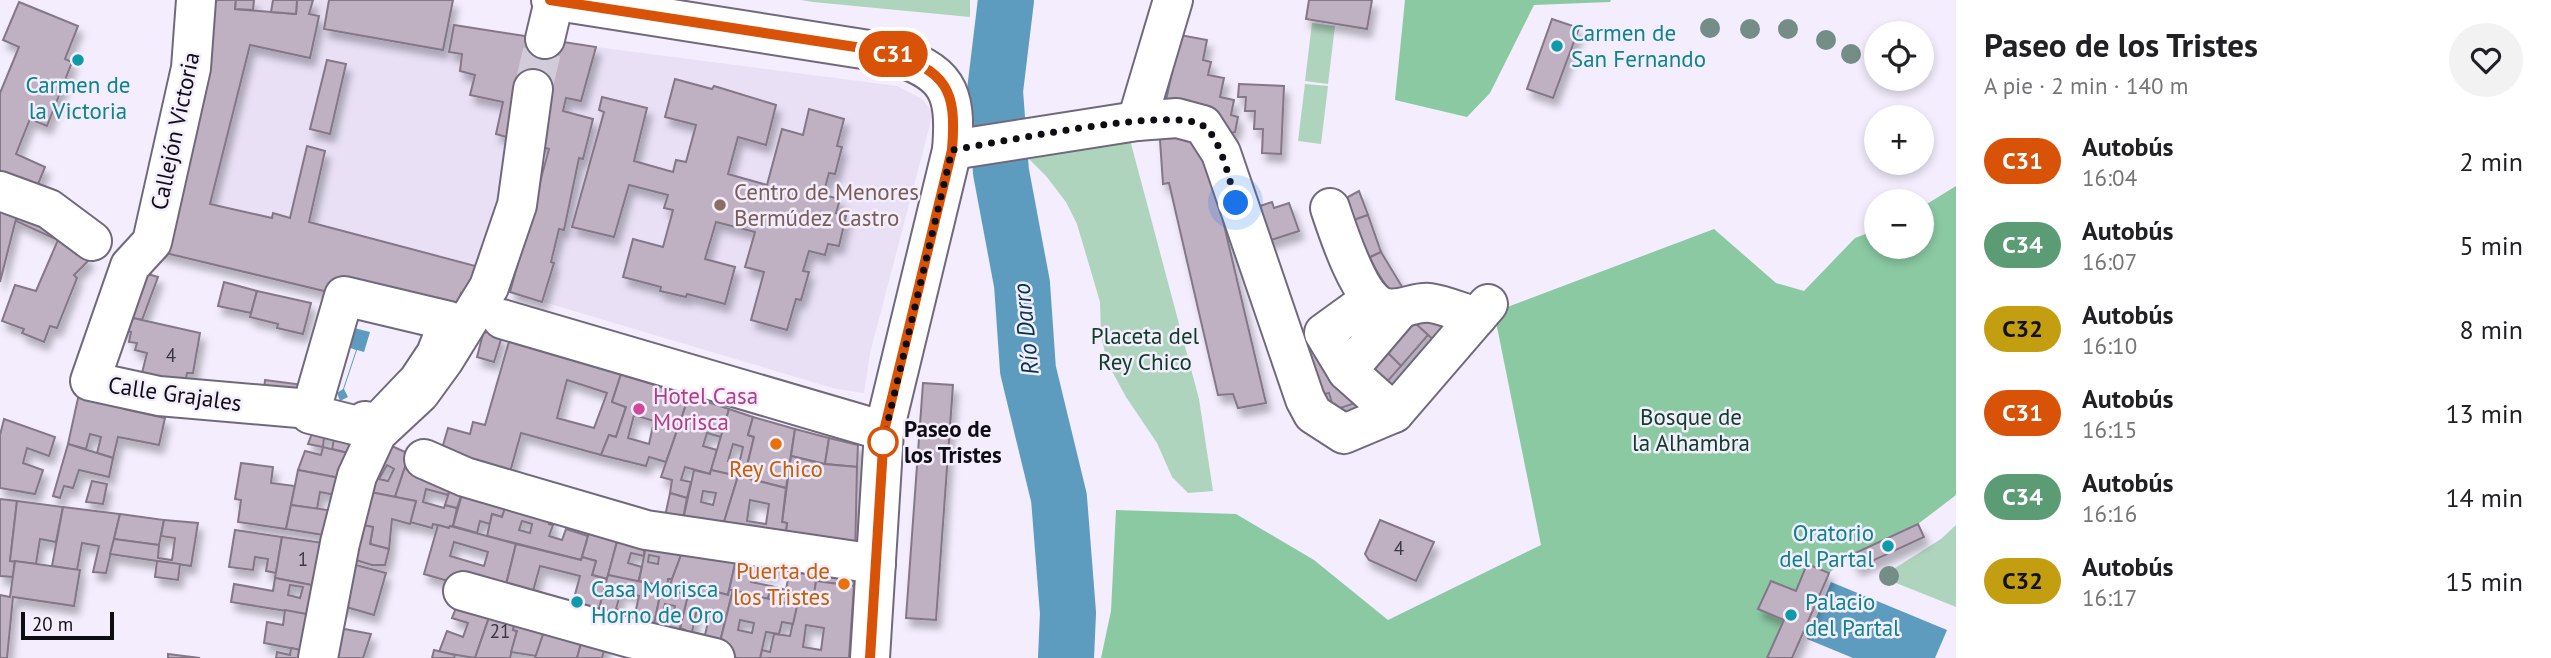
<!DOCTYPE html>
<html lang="es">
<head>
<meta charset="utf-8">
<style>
  body { margin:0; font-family:"PT Sans",sans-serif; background:#f2f2f2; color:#202124; height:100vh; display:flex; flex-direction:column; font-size:26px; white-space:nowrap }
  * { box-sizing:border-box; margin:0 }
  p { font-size:23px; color:#757577 }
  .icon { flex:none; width:38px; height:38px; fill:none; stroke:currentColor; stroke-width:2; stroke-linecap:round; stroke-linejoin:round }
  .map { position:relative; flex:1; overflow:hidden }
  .sheet { display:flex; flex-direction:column; background:#fff; width:595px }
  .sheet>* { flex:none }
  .badge { padding:0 14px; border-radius:23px; font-size:24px; line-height:46px }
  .buttons { position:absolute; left:1864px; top:21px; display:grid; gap:14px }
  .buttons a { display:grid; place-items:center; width:70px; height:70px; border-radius:50%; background:#fff; box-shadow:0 4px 10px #0003; font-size:35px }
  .scale { position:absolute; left:21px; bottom:18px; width:93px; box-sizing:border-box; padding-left:7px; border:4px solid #0f0d14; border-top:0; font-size:19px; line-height:24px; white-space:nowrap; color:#0f0d14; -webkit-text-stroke:5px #f3edfd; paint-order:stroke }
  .you { position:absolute; width:35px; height:35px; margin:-18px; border:5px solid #fff; border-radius:50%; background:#1a73e8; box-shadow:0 0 0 10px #1a73e833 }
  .map>.badge { position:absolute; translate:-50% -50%; box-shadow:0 0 0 4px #fff }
  .round { display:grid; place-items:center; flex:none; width:74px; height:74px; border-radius:37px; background:#f2f2f2 }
  .overview { display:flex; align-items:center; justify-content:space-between; height:119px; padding:0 28px }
  h1 { font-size:33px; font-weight:600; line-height:52px }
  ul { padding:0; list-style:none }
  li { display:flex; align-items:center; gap:21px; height:84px; padding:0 28px }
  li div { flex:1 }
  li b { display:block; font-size:26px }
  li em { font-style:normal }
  li .badge { min-width:77px; font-weight:700; text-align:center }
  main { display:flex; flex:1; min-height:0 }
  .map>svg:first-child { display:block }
  .built { fill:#e9e0f6 }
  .green { fill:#afd4bd }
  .forest { fill:#8bc9a3 }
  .water { fill:#5d9cbf }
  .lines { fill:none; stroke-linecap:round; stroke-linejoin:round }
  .river { stroke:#5d9cbf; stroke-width:56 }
  .building { fill:#bfb0c2; stroke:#847787; stroke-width:2; fill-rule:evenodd; filter:url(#shadow) }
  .minor-tunnel { stroke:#d1cbda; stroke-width:38; stroke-dasharray:38 19; stroke-linecap:butt }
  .minor-casing { stroke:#70697b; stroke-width:42 }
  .minor { stroke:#fff; stroke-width:38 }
  .tree { fill:#748d87 }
  .line-casing { stroke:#fff; stroke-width:16 }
  .line { stroke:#d85208; stroke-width:10 }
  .walk { stroke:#0f0d14; stroke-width:7; stroke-dasharray:0 12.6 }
  .culture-dot { fill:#0f9aa8; stroke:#f3edfd; stroke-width:2.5 }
  .education-dot { fill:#8d6e63; stroke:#f3edfd; stroke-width:2.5 }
  .hotel-dot { fill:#d1479c; stroke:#f3edfd; stroke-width:2.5 }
  .stop-dot { fill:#fff; stroke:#d85208; stroke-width:3.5 }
  .food-dot { fill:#e8710a; stroke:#f3edfd; stroke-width:2.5 }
  .labels { text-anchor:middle; stroke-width:5; stroke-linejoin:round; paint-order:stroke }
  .number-label { font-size:19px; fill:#3b3640 }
  .culture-label { font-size:23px; fill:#0d838f; stroke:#f3edfd; text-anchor:start }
  .street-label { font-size:23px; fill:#0f0d14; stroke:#f3edfd }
  .education-label { font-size:23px; fill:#785e54; stroke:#f3edfd; text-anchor:start }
  .park-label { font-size:23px; fill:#0d3e26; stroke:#f3edfd }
  .hotel-label { font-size:23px; fill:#b23c85; stroke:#f3edfd; text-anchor:start }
  .stop-label { font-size:23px; font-weight:bold; fill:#0f0d14; stroke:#f3edfd; text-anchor:start }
  .food-label { font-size:23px; fill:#c56008; stroke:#f3edfd }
  .water-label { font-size:24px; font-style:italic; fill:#00364f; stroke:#f3edfd }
</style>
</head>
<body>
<main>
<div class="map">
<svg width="1956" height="658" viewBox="0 0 1956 658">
  <defs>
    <filter id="shadow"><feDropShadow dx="4.5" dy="8" stdDeviation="3.5" flood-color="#0004"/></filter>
  </defs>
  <rect width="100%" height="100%" fill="#f3edfd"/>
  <path class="built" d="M200,0H453L449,24L596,47L897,86L922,99L933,113L870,353L864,393L836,389L510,292L529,221L492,253L449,321L153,250Z"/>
  <g class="green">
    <path d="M801,0H970V17L813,2Z"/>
    <path d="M1312,23L1335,26L1328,84L1305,81Z"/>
    <path d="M1305,84L1328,86L1321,144L1298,141Z"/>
    <path d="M1129,136L1199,399L1213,491L1188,493L1172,477L1157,443L1126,397L1107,362L1101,335L1100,302L1077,224L1066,202L1046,176L1019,149Z"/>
    <path d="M1956,525V607L1881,577L1941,539Z"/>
  </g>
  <g class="forest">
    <path d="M1405,0H1611L1610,2L1534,5L1490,93L1467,117L1395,100Z"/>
    <path d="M1956,186V495L1918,524L1851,555L1829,573L1807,564L1796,591L1771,581L1759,609L1784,620L1767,658H1101L1111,611L1116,510L1236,514L1314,560L1388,620L1541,545L1494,312L1714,229L1776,283L1804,291L1855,238L1876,230V247H1922V207Z"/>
  </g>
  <g class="water">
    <path d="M354,328L370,332L364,352L357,350L344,389L348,397L340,401L337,393L343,389L356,350L348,347Z"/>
    <path d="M1831,582L1947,630L1935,658H1853L1807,639Z"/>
  </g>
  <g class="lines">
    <path class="river" d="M1006,0L995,91L1001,172L1022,284L1028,370L1059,498L1068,613L1066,658"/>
  </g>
  <g class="building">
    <path d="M200,0H236L235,9L296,14L297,0H313L309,14L319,16L310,58L250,45L210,204L272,218L273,213L290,218L307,146L325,151L309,222L483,268L465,294L461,293L456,309L449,321L153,250Z"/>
    <path d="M236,0H254L253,10L235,9Z"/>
    <path d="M273,0H297L296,14L271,12Z"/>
    <path d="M329,0H453L443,50L324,29Z"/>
    <path d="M1309,0H1372L1367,29L1306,19Z"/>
    <path d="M19,2L78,26L65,59L72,62L47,126L30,119L16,154L45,167L34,194L0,181V93L19,47L3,40Z"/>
    <path d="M1552,19L1579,28L1553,98L1527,89Z"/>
    <path d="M454,25L596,47L581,101L566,98L563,111L593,119L583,159L579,158L564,230L559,229L551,262L554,263L542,302L510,292L549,149L496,134L503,102L470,95L475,75L460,71L462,54L449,52Z"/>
    <path d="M1180,35L1207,40L1203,60L1211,62L1208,75L1224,78L1220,97L1234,100L1231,115L1238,117L1235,132L1228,134L1165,105Z"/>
    <path d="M327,60L346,64L330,134L310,129Z"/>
    <path d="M675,79L712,89L714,86L776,105L766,145L738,137L728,174L767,185L782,129L803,135L809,109L844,119L837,146L842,147L835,174L829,173L823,195L840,199L836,213L846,216L839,246L828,244L825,255L809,251L803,271L809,272L801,300L796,299L787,330L751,320L764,272L745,267L755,232L716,222L705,259L735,267L725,304L687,294L686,297L660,291L661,287L623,277L633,239L663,247L673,210L664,208L668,195L629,185L614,237L572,227L604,112L599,110L602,97L647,108L634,161L673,172L676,160L686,162L696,125L665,117Z"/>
    <path d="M1239,84L1284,86L1281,154L1262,153L1263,129H1254L1255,111H1245L1246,97H1238Z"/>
    <path d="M1159,125L1191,137L1212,174L1266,403L1238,408L1233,394L1218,395L1169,183L1163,184Z"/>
    <path d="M1359,191L1368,215L1345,223L1337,203Z"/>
    <path d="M0,202L19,207L0,282Z"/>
    <path d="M1272,202L1274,208L1289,203L1299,231L1262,243L1251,209Z"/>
    <path d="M19,207L61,231L89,260L74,275L77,278L57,328L50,326L44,342L22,333L24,329L2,321L15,285L36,291L58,240L16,221Z"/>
    <path d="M1368,215L1381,252L1360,262L1345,223Z"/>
    <path d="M1381,252L1404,290L1382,301L1360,262Z"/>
    <path d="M141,272L158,277L142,320L124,316Z"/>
    <path d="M224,282L257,291L251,313L218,306Z"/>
    <path d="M257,291L311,303L303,334L277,328L278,324L250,317Z"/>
    <path d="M1430,305L1459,317L1438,344L1416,324Z"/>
    <path d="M1402,311L1428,335L1401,366L1376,341Z"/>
    <path d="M124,316L200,333L193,373H187L183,393L139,385L147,353L135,350L137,343L129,342L131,332L120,329Z"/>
    <path d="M488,331L502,336L494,362L477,357L483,334Z"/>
    <path d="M510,338L621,374L612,402L626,407L616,437L609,435L601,455L521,433L507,483L439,459L448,428L470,434L473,422L485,425ZM567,380L607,393L594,428L557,418Z"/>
    <path d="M1376,341L1401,366L1377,393L1351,371Z"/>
    <path d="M1327,345L1368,399L1334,410L1329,393L1312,397L1301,351Z"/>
    <path d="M621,374L689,396L666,462L649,457L646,466L601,455L609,435L616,437L626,407L612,402ZM634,415L654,421L649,444L628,438Z"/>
    <path d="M265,380L304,385L302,404L263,400Z"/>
    <path d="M923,383L953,385L936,620L906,618Z"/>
    <path d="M80,389L126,395L124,409L165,418L159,445L118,437L113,458L97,453L101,437L90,434L86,449L68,444Z"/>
    <path d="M689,396L729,409L721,437L707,433L703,446L717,450L710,474L685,467L681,480L691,482L687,498L670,493L672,480L661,477Z"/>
    <path d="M729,409L753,417L748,435L754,437L744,478L711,470ZM733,444L743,447L739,464L728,461Z"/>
    <path d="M319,415L362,427L356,455L332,449L334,439L324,437L323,447L308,444Z"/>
    <path d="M753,417L795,429L786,488L755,480L758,470L747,466L754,437L748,435Z"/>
    <path d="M4,419L55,437L49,456L27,448L23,463L43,470L35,494L0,488V435Z"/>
    <path d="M795,429L829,438L825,464L791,456Z"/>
    <path d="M829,438L858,445L857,467L825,464Z"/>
    <path d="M385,443L412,455L408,468L405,467L395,497L360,490ZM387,465L394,469L388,481L379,479Z"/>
    <path d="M68,444L113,458L109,477L79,470L73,488L64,486L60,498L53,496Z"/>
    <path d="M323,447L356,455L350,480L298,470L305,451L321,455Z"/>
    <path d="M791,456L824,464L857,467L855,557L784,545L787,523L782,522Z"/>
    <path d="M241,463L273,467L271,483L295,486L286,529L238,522L241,500L235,499Z"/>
    <path d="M405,467L453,480L448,495L426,489L423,502L444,508L445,505L457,508L453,526H450L449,528L433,524L432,528L410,522L416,501L395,497Z"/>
    <path d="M298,470L350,480L335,495L320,492L317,509L291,505Z"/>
    <path d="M694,470L710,474L711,470L738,476L720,535L681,529ZM703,491L716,493L713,505L701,502Z"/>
    <path d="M738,476L786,488L782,522L787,523L784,545L720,535ZM750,500L769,504L766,524L747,521Z"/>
    <path d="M453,480L465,484L457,508L445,505Z"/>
    <path d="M92,481L107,484L103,504L86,502Z"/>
    <path d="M465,484L509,496L502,517L492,514L490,524L480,521L477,533L453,526Z"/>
    <path d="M360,490L416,501L410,524L392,519L389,549L370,544L373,527L353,523Z"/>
    <path d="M670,493L687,498L681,529L663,526Z"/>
    <path d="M509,496L553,508L549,524L553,525L549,536L562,540L566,529L588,536L581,560L487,536L492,514L502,517ZM522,521L532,524L530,533L519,530Z"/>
    <path d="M0,499L17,501L10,561H15L13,577L0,576Z"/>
    <path d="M17,501L63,507L56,542L40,539L36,564L10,561Z"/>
    <path d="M291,505L342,512L336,537L286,529Z"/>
    <path d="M63,507L120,514L106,573L93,572L99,546L82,543L77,570L52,566Z"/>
    <path d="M120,514L164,520L159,545L114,539Z"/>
    <path d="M593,519L621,527L607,579L592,575L596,561L582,557Z"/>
    <path d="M164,520L198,523L191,566L110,554L114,539L159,545L158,558L172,560L175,538L161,536Z"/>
    <path d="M1380,520L1434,542L1416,581L1369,560L1365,554Z"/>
    <path d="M353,523L373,527L370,544L389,549L385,565H372L346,557Z"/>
    <path d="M1918,524L1924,537L1857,568L1851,555Z"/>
    <path d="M438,525L449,528L450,526L516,544L503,597L424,574ZM454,542L488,552L484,566L450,556Z"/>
    <path d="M621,527L645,534L644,556L631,553L628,563L642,567L638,583L608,575Z"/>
    <path d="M235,530L282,537L276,573L266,571L268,559L255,557L253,570L229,567Z"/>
    <path d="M645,534L685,539L681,555L672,579H668L667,587L639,581L645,551L643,550ZM649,555L659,557L658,564L648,562Z"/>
    <path d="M282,537L330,544L322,587L275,578Z"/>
    <path d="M685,539L739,547L728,595L690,585L688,595L668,590L681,555Z"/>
    <path d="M516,544L581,560L582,557L596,561L592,575L607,579L595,624L503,597ZM540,566L580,576L573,602L533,591Z"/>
    <path d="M739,547L778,554L773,574L754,571L751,582L771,586L768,599L729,590Z"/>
    <path d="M15,561L80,570L74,606L13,597L7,658H0V595L10,597Z"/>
    <path d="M157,561L180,564L178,580L155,577Z"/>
    <path d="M348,563L386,573L374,615L339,605Z"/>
    <path d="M1807,564L1829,573L1828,576L1792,658H1767L1784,620L1758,609L1771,581L1796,591Z"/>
    <path d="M793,568H855L854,586L816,581L813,602L798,599L797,606L768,599L771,586L786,590L789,573L794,572Z"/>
    <path d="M608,575L662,586L654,624H595ZM621,591L639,596L635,614L616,609Z"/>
    <path d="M275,578L322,587L317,616L231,602L234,584L273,591ZM290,585L303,587L300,598L288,595Z"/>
    <path d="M816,581L854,586L849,658H760L762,650L770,652L774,634L790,636L798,599L813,602ZM806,625L824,628L821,650L803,647Z"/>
    <path d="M690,585L728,595L729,590H733L717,654L681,645L685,630L680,628ZM697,609L710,613L705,635L692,632Z"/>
    <path d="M662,586L667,587L668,590L688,595L680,628L685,630L681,645L654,624ZM665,604L675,606L673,616L663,614Z"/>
    <path d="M733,590L797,606L793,624L782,622L779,634L766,632L760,658H738L717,654ZM740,620L754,623L752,633L738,630Z"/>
    <path d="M462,593L494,603L475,658L439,652L447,631L463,637L468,623L452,618Z"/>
    <path d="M494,603L518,610L513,630L517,631L510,658H475Z"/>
    <path d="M285,610L317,616L311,652L264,643L267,622L283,625Z"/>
    <path d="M518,610L548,620L536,656L511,652L517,631L513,630Z"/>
    <path d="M548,620L585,629L577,658H535Z"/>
    <path d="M334,627L371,634L363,658H327Z"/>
    <path d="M585,629L608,635L602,658H577Z"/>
    <path d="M291,648L311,652L309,658H276L277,652L290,655Z"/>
    <path d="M434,650L455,655L454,658H432Z"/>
    <path d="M168,654L200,658H168Z"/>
  </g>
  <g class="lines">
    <path class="minor-tunnel" d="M533,89L545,39"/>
    <defs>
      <g id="minor">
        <path d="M196,0L191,68L152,242L130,266L90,381L159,396L310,409"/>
        <path d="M551,0L888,53C947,72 957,89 952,150L884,431L870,658"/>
        <path d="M545,39L554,1"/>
        <path d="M1137,121L1173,0"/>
        <path d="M952,150L1137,121L1177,118L1203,125L1221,153L1305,399L1313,414L1344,434L1394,413L1488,304"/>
        <path d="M0,191L49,209L92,241"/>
        <path d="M1330,208C1338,232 1359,297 1382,307C1399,313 1414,301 1430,303C1445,305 1462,313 1477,317"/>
        <path d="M344,296L449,321L436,354L418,381L375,426L365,421L362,427L310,414Z"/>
        <path d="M1371,299L1324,333L1347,371L1394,413"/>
        <path d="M502,319L884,431"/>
        <path d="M1347,371L1400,309"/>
        <path d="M424,459L465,477L646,530L876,564"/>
        <path d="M463,591L630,638L715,658"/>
        <path d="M318,658L340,543L357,476L377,433L420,393L444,360L489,287L517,205L533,89"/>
      </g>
    </defs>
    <use href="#minor" class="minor-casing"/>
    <use href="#minor" class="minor"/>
  </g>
  <g class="tree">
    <circle cx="1710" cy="28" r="10"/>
    <circle cx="1750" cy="29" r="10"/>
    <circle cx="1788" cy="29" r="10"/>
    <circle cx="1826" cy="40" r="10"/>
    <circle cx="1851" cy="54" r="10"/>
    <circle cx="1889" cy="576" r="10"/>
  </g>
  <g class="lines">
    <defs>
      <path id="line" d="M550,0L888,52C947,72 957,89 952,150L884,431L870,658"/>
    </defs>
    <use href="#line" class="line-casing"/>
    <use href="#line" class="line"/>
    <path class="walk" d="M883,442L952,150C998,143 1170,106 1202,125C1221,136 1230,183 1236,203"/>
  </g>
  <g class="culture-dot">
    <circle cx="1557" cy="46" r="7"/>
    <circle cx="78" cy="60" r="7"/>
    <circle cx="1888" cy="546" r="7"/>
    <circle cx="577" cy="602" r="7"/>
    <circle cx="1791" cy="615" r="7"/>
  </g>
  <circle class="education-dot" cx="720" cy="205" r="7"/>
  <circle class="hotel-dot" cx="639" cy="409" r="7"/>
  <circle class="stop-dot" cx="883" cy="442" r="14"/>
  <g class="food-dot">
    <circle cx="776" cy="444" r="7"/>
    <circle cx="844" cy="584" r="7"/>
  </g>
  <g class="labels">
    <g class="number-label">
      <text x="171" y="362">4</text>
      <text x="1399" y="555">4</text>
      <text x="303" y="566">1</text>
      <text x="500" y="638">21</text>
    </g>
    <g class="culture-label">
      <text x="1571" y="41">Carmen de<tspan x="1571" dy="26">San Fernando</tspan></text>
      <text x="78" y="93" text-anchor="middle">Carmen de<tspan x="78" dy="26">la Victoria</tspan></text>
      <text x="1874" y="541" text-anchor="end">Oratorio<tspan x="1874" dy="26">del Partal</tspan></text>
      <text x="591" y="597">Casa Morisca<tspan x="591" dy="26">Horno de Oro</tspan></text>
      <text x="1805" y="610">Palacio<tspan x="1805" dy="26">del Partal</tspan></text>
    </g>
    <g class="street-label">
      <text transform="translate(175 131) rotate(-78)" y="8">Callejón Victoria</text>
      <text transform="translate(175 394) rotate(8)" y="8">Calle Grajales</text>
    </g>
    <g class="education-label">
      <text x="734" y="200">Centro de Menores<tspan x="734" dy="26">Bermúdez Castro</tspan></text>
    </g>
    <g class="park-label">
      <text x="1145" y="344">Placeta del<tspan x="1145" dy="26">Rey Chico</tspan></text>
      <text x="1691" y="425">Bosque de<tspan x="1691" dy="26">la Alhambra</tspan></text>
    </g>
    <g class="hotel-label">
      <text x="653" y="404">Hotel Casa<tspan x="653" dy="26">Morisca</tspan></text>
    </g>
    <g class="stop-label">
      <text x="904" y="437">Paseo de<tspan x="904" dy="26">los Tristes</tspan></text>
    </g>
    <g class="food-label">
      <text x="776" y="477">Rey Chico</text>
      <text x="830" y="579" text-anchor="end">Puerta de<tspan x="830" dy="26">los Tristes</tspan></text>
    </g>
    <g class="water-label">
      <text transform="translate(1026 329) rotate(-96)" y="8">Río Darro</text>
    </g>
  </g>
</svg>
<div class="buttons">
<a><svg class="icon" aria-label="locate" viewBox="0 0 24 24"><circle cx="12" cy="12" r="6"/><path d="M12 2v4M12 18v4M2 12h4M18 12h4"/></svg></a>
<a>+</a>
<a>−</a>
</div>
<div class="scale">20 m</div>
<div class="you" style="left:1236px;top:203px"></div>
<b class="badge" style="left:893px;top:54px;background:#d85208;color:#fff">C31</b>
</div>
<section class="sheet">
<div class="overview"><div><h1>Paseo de los Tristes</h1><p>A pie · 2 min · 140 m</p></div><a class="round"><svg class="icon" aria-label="heart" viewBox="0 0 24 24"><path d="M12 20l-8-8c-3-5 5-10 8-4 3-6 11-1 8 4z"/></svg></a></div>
<ul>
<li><span class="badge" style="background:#d85208;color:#fff">C31</span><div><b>Autobús</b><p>16:04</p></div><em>2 min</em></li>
<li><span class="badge" style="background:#5b9c75;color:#fff">C34</span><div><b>Autobús</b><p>16:07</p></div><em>5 min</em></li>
<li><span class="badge" style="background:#c39e11;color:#111">C32</span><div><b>Autobús</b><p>16:10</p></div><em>8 min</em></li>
<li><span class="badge" style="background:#d85208;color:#fff">C31</span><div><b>Autobús</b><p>16:15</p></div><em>13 min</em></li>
<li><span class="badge" style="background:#5b9c75;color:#fff">C34</span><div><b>Autobús</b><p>16:16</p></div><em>14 min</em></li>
<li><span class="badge" style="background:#c39e11;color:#111">C32</span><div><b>Autobús</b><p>16:17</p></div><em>15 min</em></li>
</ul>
</section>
</main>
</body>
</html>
